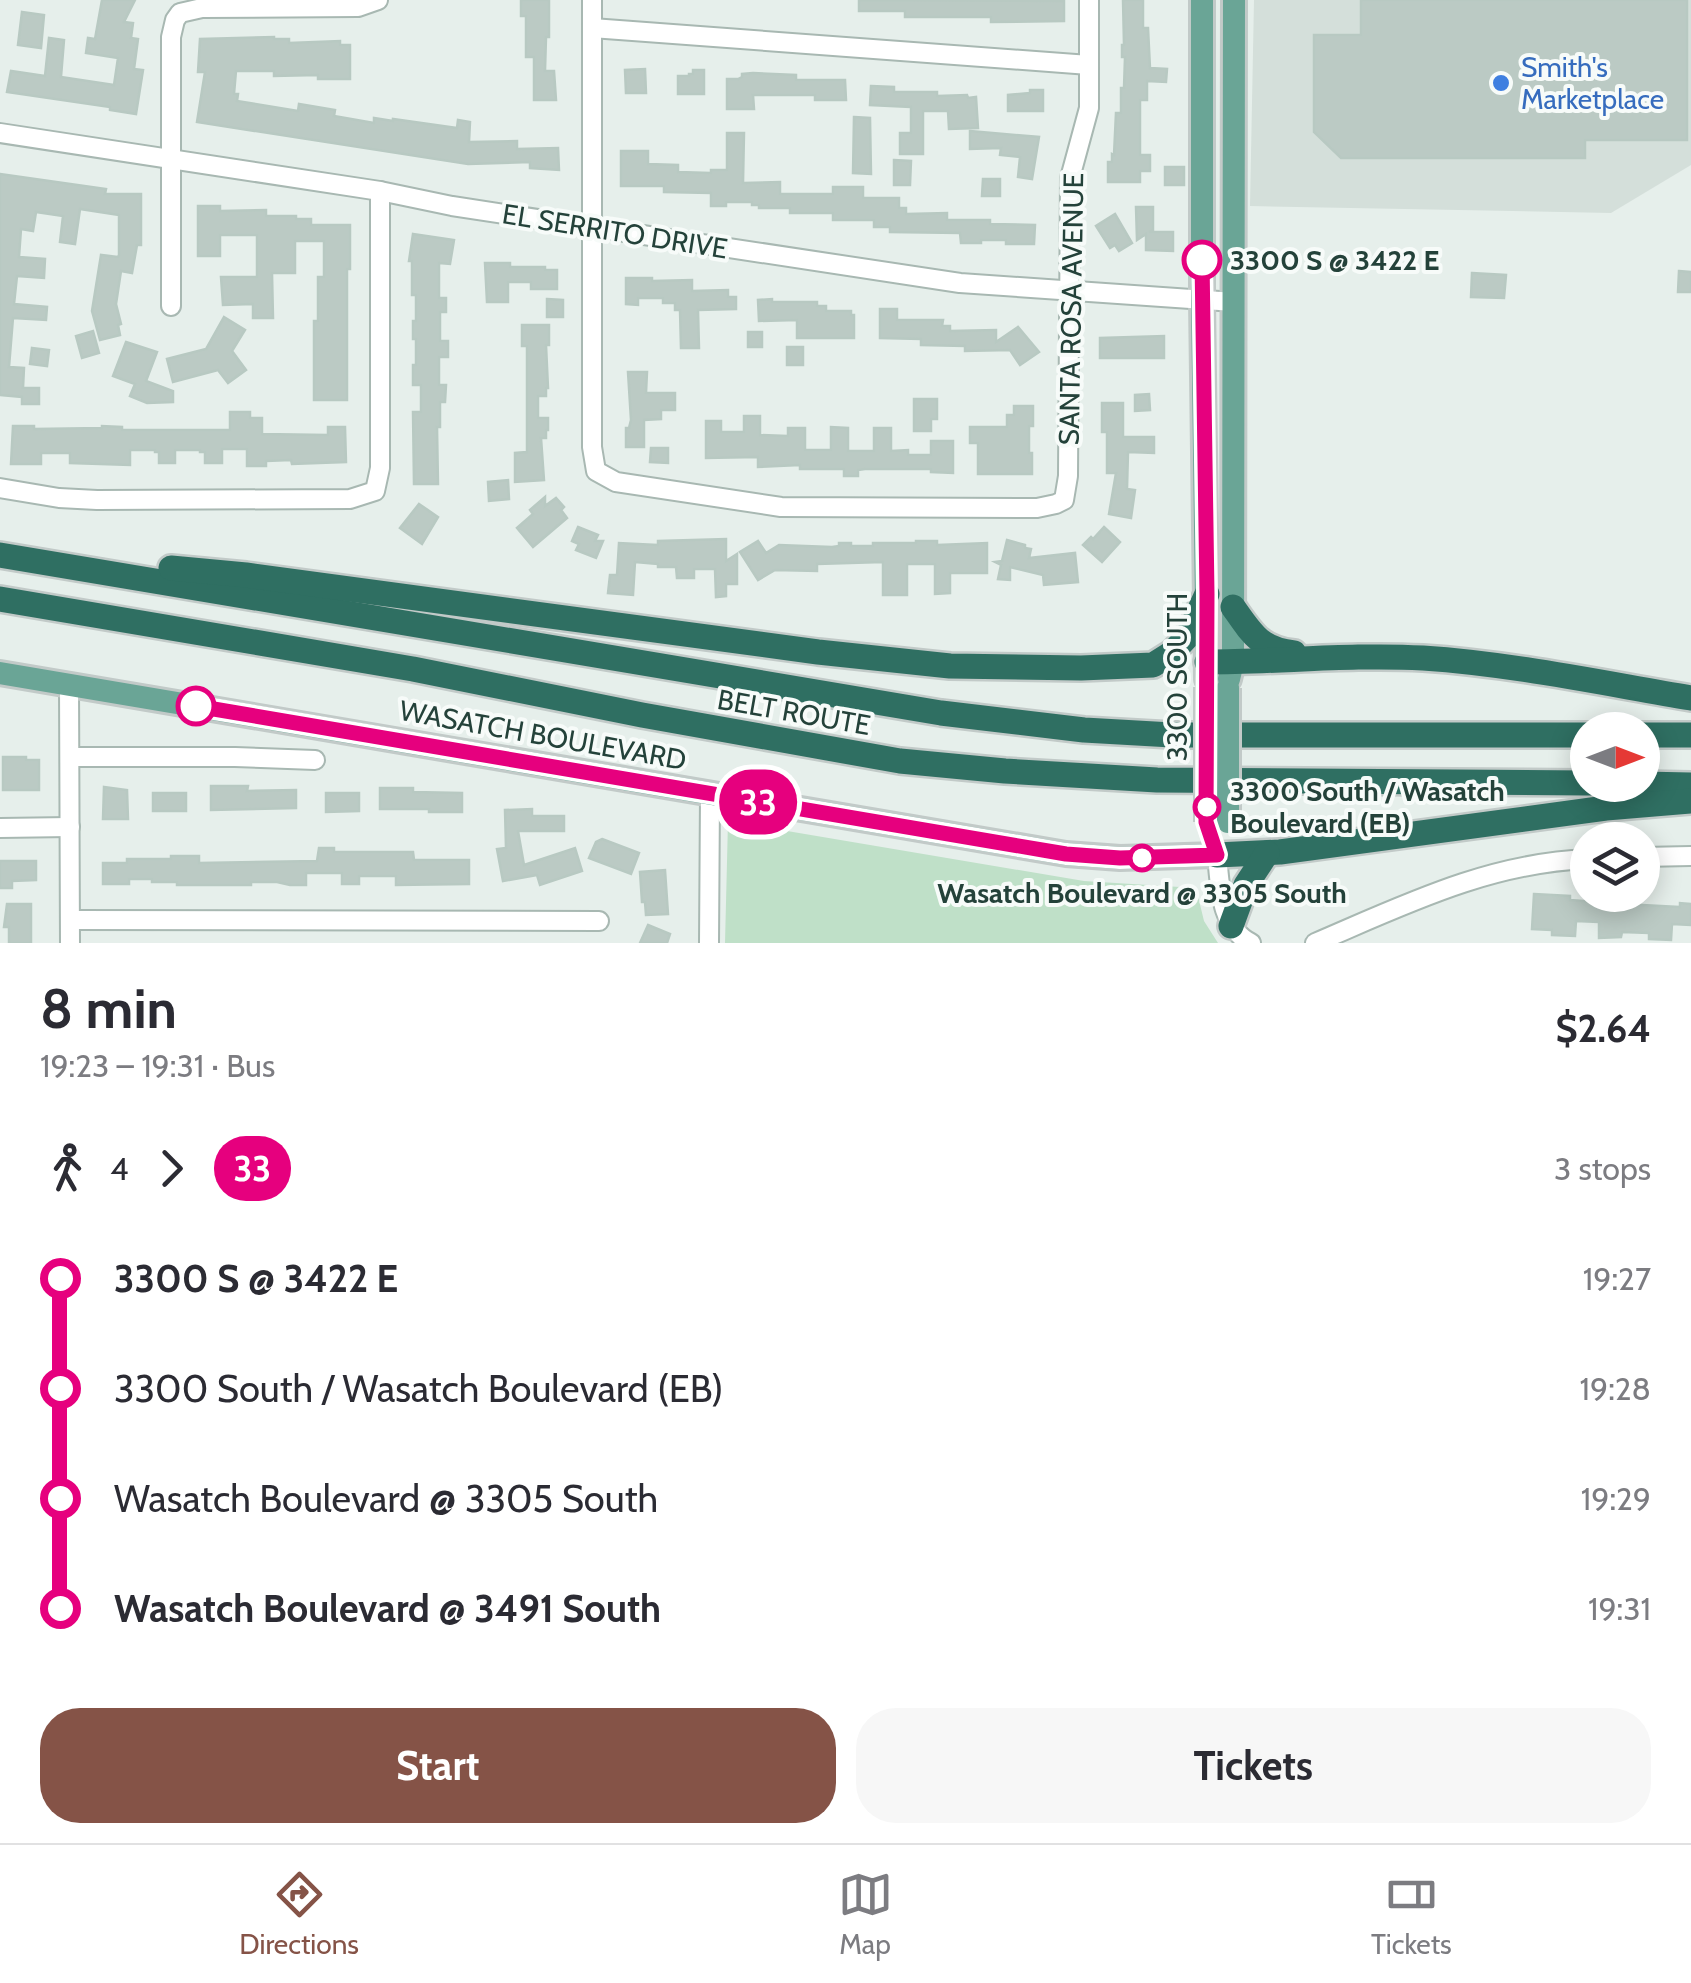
<!DOCTYPE html>
<html lang="en">
<head>
<meta charset="utf-8">
<style>
  body { margin:0; font-family:Cabin,sans-serif; background:#f7f7f7; color:#2b2b33; height:100vh; display:flex; flex-direction:column; font-size:38px; white-space:nowrap }
  * { box-sizing:border-box; margin:0 }
  p { font-size:32px; color:#7c7c81 }
  .icon { flex:none; width:55px; height:55px; fill:none; stroke:currentColor; stroke-width:2; stroke-linecap:round; stroke-linejoin:round }
  .map { position:relative; height:943px; overflow:hidden }
  .details { display:flex; flex-direction:column; background:#fff; flex:1 }
  .details>* { flex:none }
  .badge { padding:0 20px; border-radius:32px; font-size:35px; line-height:65px }
  .needle { width:65px; rotate:90deg }
  .tools { position:absolute; left:1570px; top:712px; display:grid; gap:20px }
  .tools a { display:grid; place-items:center; width:90px; height:90px; border-radius:50%; background:#fff; box-shadow:0 5px 25px #0003; font-size:50px }
  .map>.badge { position:absolute; translate:-50% -50%; box-shadow:0 0 0 5px #fff }
  .legs { display:flex; align-items:center; gap:15px; height:110px; padding:0 40px; font-size:32px }
  .legs p { margin-inline-start:auto }
  .overview { display:flex; align-items:center; justify-content:space-between; height:170px; padding:0 40px }
  h1 { font-size:55px; font-weight:700; line-height:75px }
  .button { display:flex; gap:20px; margin-top:auto; padding:20px 40px }
  .button a { flex:1; height:115px; border-radius:40px; background:#855347; color:#fff; font-size:40px; font-weight:700; line-height:115px; text-align:center }
  .button a+a { background:#f7f7f7; color:#2b2b33 }
  ul { padding:0 40px; list-style:none }
  li { display:flex; align-items:center; gap:35px; height:110px; font-size:38px }
  li i { display:grid; place-items:center; width:15px; height:100%; margin:0 12px; background:currentColor }
  li i::after { content:''; width:25px; height:25px; margin:-12px; border:8px solid; border-radius:50%; background:#fff }
  li p { margin-inline-start:auto }
  li:first-child i { background:linear-gradient(#0000 50%,currentColor 0) }
  li:last-child i { background:linear-gradient(currentColor 50%,#0000 0) }
  .menu { display:flex; justify-content:space-around; align-items:center; height:140px; border-top:2px solid #e1e1e2; background:#fff; font-size:28px; color:#7c7c81 }
  .menu a { display:grid; justify-items:center; gap:5px }
  .menu .on { color:#855347 }
  .map>svg:first-child { display:block }
  .built { fill:#d4dfda }
  .green { fill:#bfe0c8 }
  .building { fill:#bbcac4; stroke:#b8c9c2; stroke-width:2.5 }
  .lines { fill:none; stroke-linecap:round; stroke-linejoin:round }
  .minor-casing { stroke:#a8b8b2; stroke-width:22 }
  .major-casing { stroke:#c2cac8; stroke-width:28 }
  .highway-casing { stroke:#c2cac8; stroke-width:30 }
  .minor { stroke:#fff; stroke-width:18 }
  .major { stroke:#6aa596; stroke-width:22 }
  .highway { stroke:#2f6f62; stroke-width:25 }
  .major-bridge-casing { stroke:#c2cac8; stroke-width:28; stroke-linecap:butt }
  .major-bridge { stroke:#6aa596; stroke-width:22 }
  .line-1-casing { stroke:#fff; stroke-width:22 }
  .line-1 { stroke:#e6007e; stroke-width:15 }
  .shop-dot { fill:#3f7fe0; stroke:#f7fbf9; stroke-width:4 }
  .stop-1-dot { fill:#fff; stroke:#e6007e; stroke-width:5 }
  .labels { text-anchor:middle; stroke-width:8; stroke-linejoin:round; paint-order:stroke }
  .shop-label { font-size:28px; fill:#366cbe; stroke:#f7fbf9; text-anchor:start }
  .street-label { font-size:28px; fill:#24423a; stroke:#f7fbf9 }
  .stop-label { font-size:28px; font-weight:bold; fill:#24423a; stroke:#f7fbf9; text-anchor:start }
</style>
</head>
<body>
<div class="map">
<svg width="1691" height="943" viewBox="0 0 1691 943">
  <rect width="100%" height="100%" fill="#e6efeb"/>
  <path class="built" d="M1254,0H1691V165L1611,213L1250,206Z"/>
  <path class="green" d="M728,821L1084,881L1196,888L1204,921L1218,943H725Z"/>
  <g class="building">
    <path d="M102,0H135L124,22L133,23L131,38L138,39L134,69L143,70L136,114L110,110V107L7,92L11,71L45,76L49,38L64,40L61,77L114,85L118,58L86,53L88,38L95,39Z"/>
    <path d="M521,0H549V37H546L545,71H554L556,100H534V57H526V16H521Z"/>
    <path d="M859,0L1064,1V21L991,22V17H905V11H859Z"/>
    <path d="M1123,0H1143V28H1148L1150,68L1167,69L1166,82L1147,81V100H1140V155H1150V171H1140V182H1108V162H1112V154L1114,155L1116,113H1121V88H1124L1125,57H1122V45H1124Z"/>
    <path d="M1361,0H1687V140H1585V158H1341L1314,132V35H1361Z"/>
    <path d="M22,12L44,15L41,48L18,45Z"/>
    <path d="M274,37V39H289V43L340,41V45H350V79H318V75L274,76V71H236L234,94H238L237,101L298,111L299,104L335,110L334,116L374,123V118L393,121V119L457,128L458,120L470,122L469,142L517,141V149L558,148L559,170L530,168V162L468,164L197,122L205,72H198L200,39Z"/>
    <path d="M645,69L646,93H626L625,70Z"/>
    <path d="M693,70H704V94H678V76H689V74H693Z"/>
    <path d="M753,73L796,75V80H845L846,100H815V95H753L754,109H727V79H738L742,77V74Z"/>
    <path d="M871,86L894,87V92H937V96L967,95L968,98L976,97L978,128L949,129L948,111H923V154H900V133H911V107L870,105Z"/>
    <path d="M1030,90H1043V111H1008V95L1030,93Z"/>
    <path d="M854,117L870,118L871,174L853,173Z"/>
    <path d="M970,131L1039,137L1032,179L1018,177L1020,157L1000,155L1001,148L970,149Z"/>
    <path d="M727,133H744L743,183L780,182V194H833V187H863V198H899V208H906V214L947,213V220H990V224L1035,225L1034,244H1006V240H981V243H961L960,233L890,232V227H874V220H833V213H790V208H759V205H752V202H726V206H711V193L664,192V186H621V151H648V164L678,165V172L711,173V170H727Z"/>
    <path d="M894,160L911,161L910,185H894Z"/>
    <rect x="1165" y="167" width="19" height="18"/>
    <path d="M0,174L106,189L105,194H141V245H137L132,273L121,271L116,304L121,324L118,325L120,335L100,340L92,311L101,255L118,257L119,255V215L80,209L75,244L60,242L63,216L36,212L33,231L21,229L19,257L45,259L44,278L17,276L14,304L47,307L46,320L13,318L9,367L24,368L23,388H39V404H22V397L0,395Z"/>
    <path d="M983,179H1000V196H982Z"/>
    <path d="M198,206H220V211L266,210V216H296V219H311V225H350V269H347V400H314V321H318V277H324V241H295V273H272L273,318H253V304L223,305L221,277H257V235H220V256H198Z"/>
    <path d="M1136,207H1153V230L1149,232H1173V251L1146,250V234L1137,240Z"/>
    <path d="M1115,214L1132,243L1119,251L1115,245L1110,248L1096,226Z"/>
    <path d="M413,234L454,240L450,264L439,263V298H446V312H440V341H448V357H439V385H446L445,402H440V427H437L438,484H414L413,412H421V385H413V365H416V339H413V321H416V295H412V261H409Z"/>
    <path d="M485,263H510V267H545V270H557V289H531V282H508V302H487Z"/>
    <path d="M1679,271L1691,272V292H1678Z"/>
    <path d="M1472,273L1506,275L1504,298L1471,297Z"/>
    <path d="M626,278H652V281L692,280V291L728,290V297H736V309L698,310L699,348H681L680,310H675V303H663V298H638V305L626,304Z"/>
    <path d="M547,299L563,300V317H547Z"/>
    <path d="M772,299V302H817V306H826V311H851V315H854V338H797V320L759,321L758,300Z"/>
    <path d="M880,309H897V320H943L942,326H950V331L996,330V342L1018,327L1039,352L1020,365L1010,350L965,351V346L921,345V339L880,338Z"/>
    <path d="M224,317L245,330L232,351L246,370L228,383L218,370L173,382L167,359L206,349Z"/>
    <path d="M522,325H549V345H546L548,388H546V396H538V418H548V430H546V438H541L544,480L515,482V453L527,452V346H522Z"/>
    <path d="M93,331L99,353L82,358L76,336Z"/>
    <rect x="748" y="332" width="14" height="15"/>
    <path d="M1164,336V358H1100V338Z"/>
    <path d="M126,342L157,352L146,381L173,391V402L147,403L130,396L135,384L113,376Z"/>
    <rect x="787" y="347" width="16" height="18"/>
    <path d="M32,348L49,350L47,366L30,364Z"/>
    <path d="M628,372H647L646,393H675V410H661V419L644,420V447H626V428H629L631,420Z"/>
    <path d="M1149,394L1150,410L1135,411V395Z"/>
    <path d="M914,399H937V419H931V431H914Z"/>
    <path d="M1102,403H1123V437H1154V453L1128,452L1127,489L1135,490L1131,518L1109,514L1116,473H1107V432H1102Z"/>
    <path d="M1014,406H1033V426H1029V453H1032V474H978V443H970V427H1007V415H1014Z"/>
    <path d="M230,412H250V418H262V434L328,435V427H345L346,462L292,464L291,460L266,461V466H247V449H222V463H205V452H200V450H175V463H159V452H155V450H130V465L70,463V453H41V464H11L13,426H34V429L102,428V426L122,427V430H230Z"/>
    <path d="M744,416H760V435L788,436V428H805V450H831V427L848,428V451H874V428H891V451L908,450V455H931V441H953V473L931,472V469H865L858,470V476H844V469H800V465L758,467V457L706,458V421H721V432H744Z"/>
    <path d="M651,448H668V463L650,462Z"/>
    <path d="M508,480L509,499L489,501L488,482Z"/>
    <path d="M545,497V506L556,498L564,507L561,510L567,518L533,547L517,528L533,514L530,510Z"/>
    <path d="M419,504L438,517L422,544L400,528Z"/>
    <path d="M578,527L598,535L595,541H603L596,558L576,550L579,544L572,541Z"/>
    <path d="M1104,527L1120,542L1102,562L1083,545L1091,537L1093,539Z"/>
    <path d="M726,539V561L737,554V584H726V596L716,597L715,569H694V578H677L676,567H658V564L635,562L633,595L608,593L610,575H617L619,543L658,545V541Z"/>
    <path d="M1007,540L1025,545V548L1031,549L1029,558L1075,553L1078,582L1044,585L1043,575L1010,567V580L998,579L1001,565L995,562L1002,561Z"/>
    <path d="M758,541L766,553L779,545L832,547L839,546V543H851V546H873V543H916V541H937V545L987,543V573H950V593L935,594V564H907V595H883V562L817,564V571L775,570L758,580L740,552Z"/>
    <path d="M3,757H26V760H39V790H3Z"/>
    <path d="M211,786H248L247,791L296,790V808L211,810Z"/>
    <path d="M104,787L127,790L128,819H103Z"/>
    <path d="M380,788H413V792L462,793V812H429V809H380Z"/>
    <rect x="153" y="793" width="33" height="18"/>
    <path d="M326,793H359V811L326,812Z"/>
    <path d="M532,809V816H564V831H518L524,865L575,848L582,871L540,885L537,875L503,881L497,849L506,848L505,810Z"/>
    <path d="M602,839L639,853L631,874L589,858L596,842Z"/>
    <path d="M319,848H334V852H413L414,860H469V884L396,885V876H359V884H342V873H306V885H290L277,882H251V885H177V882H152V879H129V884H103V863H127V859H171V856H199V863L317,861Z"/>
    <path d="M0,861H36V880L12,881V888H0Z"/>
    <path d="M665,870L668,914L646,915L645,902H642L640,872Z"/>
    <path d="M1534,894L1570,896V900L1623,904L1680,907V903L1691,904V925L1672,924L1671,940L1649,939V933L1622,932L1621,937L1599,938V922L1576,921L1575,936L1552,935V930L1532,929Z"/>
    <path d="M7,904H31V943H9V927H4Z"/>
    <path d="M648,925L670,934L667,943H640Z"/>
  </g>
  <g class="lines">
    <defs>
      <g id="minor">
        <path d="M592,0V447L596,471L616,482L781,507L1037,508L1056,504L1064,500L1068,476L1070,178L1089,108V0"/>
        <path d="M592,28L1089,65"/>
        <path d="M0,133L380,191L452,206L960,283L1234,302"/>
        <path d="M171,306V37L175,20L180,13L202,8L358,7L378,0"/>
        <path d="M0,488L59,498L97,500L350,499L375,491L380,468V191"/>
        <path d="M69,684L70,943"/>
        <path d="M70,757H235L315,760"/>
        <path d="M0,828L70,827"/>
        <path d="M1217,855C1220,885 1220,928 1251,943"/>
        <path d="M1642,857L1691,856"/>
        <path d="M70,920L599,921"/>
        <path d="M709,943L710,795"/>
        <path d="M1315,943C1404,905 1488,863 1588,859"/>
      </g>
      <g id="major">
        <path d="M1202,0V300L1207,679"/>
        <path d="M0,673L1066,854L1120,858L1217,855"/>
        <path d="M1229,679L1233,662L1234,0"/>
      </g>
      <g id="highway">
        <path d="M0,555L941,713L1084,730L1172,735H1588"/>
        <path d="M171,568L246,575L818,652L950,666L1081,668L1153,665L1172,653L1187,637L1207,594"/>
        <path d="M0,599L413,669L642,715L900,761L1005,771L1157,780L1588,783"/>
        <path d="M1233,607C1252,634 1260,649 1294,653"/>
        <path d="M1207,662C1279,662 1351,654 1423,658C1513,664 1602,683 1691,698"/>
        <path d="M1642,735H1691"/>
        <path d="M1642,784L1691,785"/>
        <path d="M1217,855L1280,852L1606,808L1691,801"/>
        <path d="M1231,926L1246,885L1267,853"/>
      </g>
    </defs>
    <use href="#minor" class="minor-casing"/>
    <use href="#major" class="major-casing"/>
    <use href="#highway" class="highway-casing"/>
    <use href="#minor" class="minor"/>
    <use href="#major" class="major"/>
    <use href="#highway" class="highway"/>
    <defs>
      <g id="major-bridge">
        <path d="M1228,688V822"/>
        <path d="M1207,822V687"/>
      </g>
    </defs>
    <use href="#major-bridge" class="major-bridge-casing"/>
    <use href="#major-bridge" class="major-bridge"/>
  </g>
  <g class="lines">
    <defs>
      <path id="line-1" d="M196,706L1066,854L1120,858L1217,855L1206,822L1207,594L1202,260"/>
    </defs>
    <use href="#line-1" class="line-1-casing"/>
    <use href="#line-1" class="line-1"/>
  </g>
  <circle class="shop-dot" cx="1501" cy="83" r="10"/>
  <g class="stop-1-dot">
    <circle cx="1202" cy="260" r="18"/>
    <circle cx="196" cy="706" r="18"/>
    <circle cx="1207" cy="807" r="12"/>
    <circle cx="1142" cy="858" r="12"/>
  </g>
  <g class="labels">
    <g class="shop-label">
      <text x="1521" y="77">Smith's<tspan x="1521" dy="32">Marketplace</tspan></text>
    </g>
    <g class="street-label">
      <text transform="translate(615 231) rotate(9)" y="10">EL SERRITO DRIVE</text>
      <text transform="translate(1071 309) rotate(-89)" y="10">SANTA ROSA AVENUE</text>
      <text transform="translate(1177 677) rotate(-90)" y="10">3300 SOUTH</text>
      <text transform="translate(794 712) rotate(10)" y="10">BELT ROUTE</text>
      <text transform="translate(543 735) rotate(10)" y="10">WASATCH BOULEVARD</text>
    </g>
    <g class="stop-label">
      <text x="1230" y="270">3300 S @ 3422 E</text>
      <text x="1230" y="801">3300 South / Wasatch<tspan x="1230" dy="32">Boulevard (EB)</tspan></text>
      <text x="1142" y="903" text-anchor="middle">Wasatch Boulevard @ 3305 South</text>
    </g>
  </g>
</svg>
<div class="tools">
<a><svg class="needle" viewBox="-14 -14 28 28"><path d="M0-13l5 13h-10z" fill="#e53935"/><path d="M0 13l5-13h-10z" fill="#7c7c81"/></svg></a>
<a><svg class="icon" aria-label="layers" viewBox="0 0 24 24"><path d="M12 4l9 5-9 5-9-5zM3 14l9 5 9-5"/></svg></a>
</div>
<b class="badge" style="left:758px;top:802px;background:#e6007e;color:#fff">33</b>
</div>
<section class="details">
<div class="overview"><div><h1>8 min</h1><p>19:23 – 19:31 · Bus</p></div><b>$2.64</b></div>
<div class="legs"><svg class="icon" aria-label="walk" viewBox="0 0 24 24"><circle cx="13" cy="4" r="2"/><path d="M13 8l-2 6 4 7M11 14l-3 7M7 12l3-4h3l4 4"/></svg>4<svg class="icon" aria-label="forward" viewBox="0 0 24 24"><path d="M9 5l7 7-7 7"/></svg><b class="badge" style="background:#e6007e;color:#fff">33</b><p>3 stops</p></div>
<ul>
<li><i style="color:#e6007e"></i><b>3300 S @ 3422 E</b><p>19:27</p></li>
<li><i style="color:#e6007e"></i><span>3300 South / Wasatch Boulevard (EB)</span><p>19:28</p></li>
<li><i style="color:#e6007e"></i><span>Wasatch Boulevard @ 3305 South</span><p>19:29</p></li>
<li><i style="color:#e6007e"></i><b>Wasatch Boulevard @ 3491 South</b><p>19:31</p></li>
</ul>
<div class="button"><a>Start</a><a>Tickets</a></div>
</section>
<nav class="menu">
<a class="on"><svg class="icon" aria-label="directions" viewBox="0 0 24 24"><path d="M12 3l9 9-9 9-9-9zM9 14v-3h6M13 9l2 2-2 2"/></svg>Directions</a>
<a><svg class="icon" aria-label="map" viewBox="0 0 24 24"><path d="M3 6l6-2 6 2 6-2v14l-6 2-6-2-6 2zM9 4v14M15 6v14"/></svg>Map</a>
<a><svg class="icon" aria-label="tickets" viewBox="0 0 24 24"><path d="M3 7h18v10H3zM15 7v10"/></svg>Tickets</a>
</nav>
</body>
</html>
